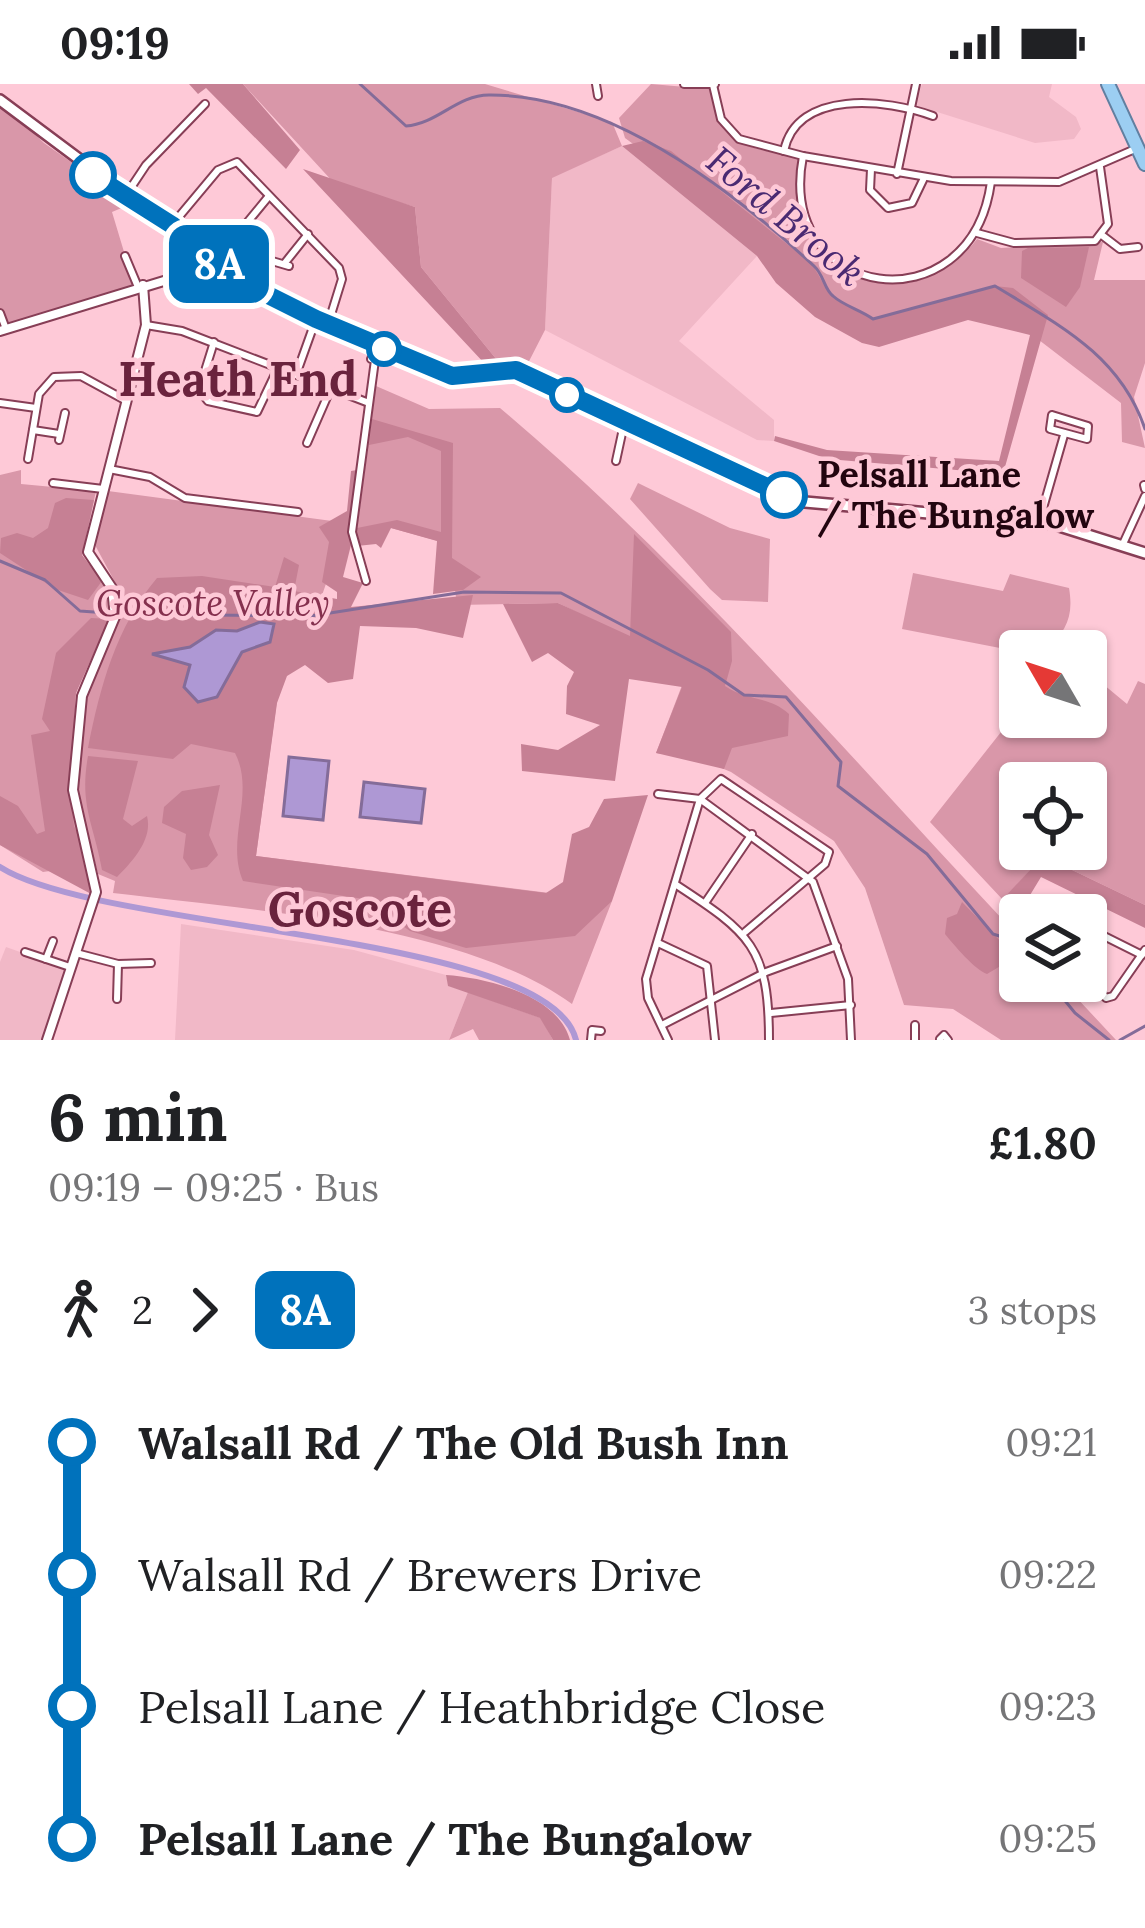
<!DOCTYPE html>
<html lang="en">
<head>
<meta charset="utf-8">
<style>
  body { margin:0; font-family:Lora,serif; background:#f2f2f2; color:#202124; height:100vh; display:flex; flex-direction:column; font-size:45px; white-space:nowrap }
  * { box-sizing:border-box; margin:0 }
  p { font-size:39px; color:#757577 }
  .icon { flex:none; width:66px; height:66px; fill:none; stroke:currentColor; stroke-width:2; stroke-linecap:round; stroke-linejoin:round }
  .map { position:relative; height:956px; overflow:hidden }
  .details { display:flex; flex-direction:column; background:#fff; flex:1 }
  .details>* { flex:none }
  .badge { padding:0 24px; border-radius:18px; font-size:42px; line-height:78px }
  .needle { width:78px; rotate:309deg }
  .fabs { position:absolute; left:999px; top:546px; display:grid; gap:24px }
  .fabs a { display:grid; place-items:center; width:108px; height:108px; border-radius:12px; background:#fff; box-shadow:0 3px 9px #0004; font-size:60px }
  .map>.badge { position:absolute; translate:-50% -50%; box-shadow:0 0 0 6px #fff }
  .legs { display:flex; align-items:center; gap:18px; height:132px; padding:0 48px; font-size:39px }
  .legs p { margin-inline-start:auto }
  .headline { display:flex; align-items:center; justify-content:space-between; height:204px; padding:0 48px }
  h1 { font-size:66px; font-weight:700; line-height:90px }
  ul { padding:0 48px; list-style:none }
  li { display:flex; align-items:center; gap:42px; height:132px; font-size:45px }
  li i { display:grid; place-items:center; width:18px; height:100%; margin:0 15px; background:currentColor }
  li i::after { content:''; width:30px; height:30px; margin:-15px; border:9px solid; border-radius:50%; background:#fff }
  li p { margin-inline-start:auto }
  li:first-child i { background:linear-gradient(#0000 50%,currentColor 0) }
  li:last-child i { background:linear-gradient(currentColor 50%,#0000 0) }
  .status { display:flex; justify-content:space-between; align-items:center; height:84px; padding:0 60px; background:#fff; direction:ltr }
  .status svg { height:33px; fill:currentColor }
  .map>svg:first-child { display:block }
  .built { fill:#f1b8c7 }
  .green { fill:#d997a9; fill-rule:evenodd }
  .forest { fill:#c68094; fill-rule:evenodd }
  .water { fill:#ae98d4; stroke:#846c99; stroke-width:3 }
  .lines { fill:none; stroke-linecap:round; stroke-linejoin:round }
  .stream { stroke:#846c99; stroke-width:3 }
  .canal { stroke:#ae98d4; stroke-width:6 }
  .minor-casing { stroke:#873e56; stroke-width:10 }
  .tertiary-casing { stroke:#873e56; stroke-width:12 }
  .secondary-casing { stroke:#873e56; stroke-width:14 }
  .trunk-casing { stroke:#617fa0; stroke-width:16 }
  .minor { stroke:#fff; stroke-width:6 }
  .tertiary { stroke:#fff; stroke-width:8 }
  .secondary { stroke:#fff; stroke-width:9 }
  .trunk { stroke:#9ccef2; stroke-width:12 }
  .line-1-casing { stroke:#fff; stroke-width:27 }
  .line-1 { stroke:#0072bc; stroke-width:18 }
  .stop-1-dot { fill:#fff; stroke:#0072bc; stroke-width:6 }
  .labels { text-anchor:middle; stroke-width:9; stroke-linejoin:round; paint-order:stroke }
  .stop-label { font-size:36px; font-weight:bold; fill:#22050f; stroke:#fec9d7; text-anchor:start }
  .park-label { font-size:36px; font-style:italic; fill:#85304e; stroke:#fec9d7 }
  .water-label { font-size:39px; font-style:italic; fill:#4a2a72; stroke:#fec9d7 }
  .district-label { font-size:48px; font-weight:bold; fill:#6a233d; stroke:#fec9d7 }
</style>
</head>
<body>
<div class="status"><b>09:19</b><svg viewBox="0 0 49 12"><path d="M0 12V9h3v3zM5 12V6h3v6zM10 12V3h3v9zM15 12V0h3v12zM26 1h20v11H26zM47 4h2v5h-2z"/></svg></div>
<div class="map">
<svg width="1145" height="956" viewBox="0 0 1145 956">
  <rect width="100%" height="100%" fill="#fec9d7"/>
  <g class="built">
    <path d="M922,0H1052L1049,13L1076,33L1081,45L1074,55L1035,59L915,21Z"/>
    <path d="M622,62L757,172L679,257L774,336V357L757,356L545,246L552,93Z"/>
    <path d="M181,840L354,866L446,891L449,902L468,908L449,956H175Z"/>
    <path d="M6,863L68,885L42,956H0V878Z"/>
  </g>
  <g class="green">
    <path d="M243,0H485L612,38L622,62L552,94L545,246L525,285L497,276L421,183L415,123L334,99Z"/>
    <path d="M651,0L709,5C737,66 731,59 799,74C776,187 906,247 977,155L1001,164L1103,158L1094,196H1145V279L1134,313L1145,364L1122,358L1121,319L1039,256L1025,215L881,247L826,220L750,146L625,54L619,34Z"/>
    <path d="M0,16L44,59L131,120L112,128L134,201L6,245L0,227Z"/>
    <path d="M376,302L429,325L500,324C688,482 851,675 1020,854V897H1061L1116,956H1001L953,925L904,921L865,804L834,757L731,688L700,675L656,669L689,583L558,519L457,521L449,460L391,444L356,452Z"/>
    <path d="M21,386V400L96,407L82,471C88,485 105,492 109,508C117,542 87,575 77,606C59,660 69,732 92,781L43,788L0,761V391Z"/>
    <path d="M638,399L730,444L770,455L768,518L722,516L710,505L630,415Z"/>
    <path d="M108,407L347,439L310,546L281,587L256,772L612,817L572,920C463,841 246,825 113,809L115,797L98,790L77,708L85,614L118,535L117,502L95,461Z"/>
    <path d="M913,489L1003,507L1010,490L1069,504C1074,533 1066,547 1046,567L1020,568L902,545Z"/>
    <path d="M1086,586L1127,620L1138,597L1145,600V821L1043,772L1003,816L930,738L1020,624V633H1086ZM1020,699H1086V765H1020Z"/>
    <path d="M468,908L541,934L553,956H479L473,945L449,956Z"/>
  </g>
  <g class="forest">
    <path d="M189,0H243L300,66L286,85L206,4L198,10Z"/>
    <path d="M643,57L671,67L812,180L830,211L873,235L995,202L1013,204L1048,231L1003,390L828,375L774,357L775,352L827,366L999,377L1030,251L968,236L879,263L862,259L815,233L776,199L757,172L622,62Z"/>
    <path d="M303,85L415,123L421,183L497,276L485,280Z"/>
    <path d="M1089,163L1080,203L1066,223L1021,194L1022,167L1028,164Z"/>
    <path d="M372,335L453,359L452,474L481,493L463,506L433,510L437,457L391,444L381,464L376,460L357,462V444L397,436L441,448V367L408,353L369,361Z"/>
    <path d="M357,386L352,457L343,493L363,499L351,523L473,511L463,554L416,544L360,542L353,595L328,599L305,581L287,592L277,619L256,772L546,809L563,798L572,750L589,743L604,715L648,711L612,817L575,852L466,864L410,847L364,815L243,797C225,755 256,710 235,669L191,660L173,675L88,664C100,603 116,543 157,494L202,492L275,503L284,473L299,481L294,507L337,515V508L322,498L329,458L319,443L347,427L351,387ZM260,538L270,558L242,568L155,570L190,563L216,546L237,548Z"/>
    <path d="M66,414L94,416L82,471L102,497L88,516L55,505L0,469L1,454L17,449L33,454L48,444L55,419Z"/>
    <path d="M634,450L731,548L732,577L725,602C747,617 770,612 789,630L788,652L732,664L724,685L656,669L682,603L629,595L615,697L522,687L521,660L558,666L600,641L566,630L567,602L574,588L548,569L532,578L503,520L558,519L630,552Z"/>
    <path d="M91,534L109,535L76,609L70,707L74,742L92,781L93,811L0,761V712L18,722L37,750L45,747L31,651L50,647L42,635L56,569Z"/>
    <path d="M88,672L138,677L123,735L132,742L147,732C153,755 133,777 117,793L102,786C94,740 79,722 88,672Z"/>
    <path d="M220,701L209,751L218,771L207,783L191,786L183,774L186,750L162,739L164,723L182,707Z"/>
    <path d="M1043,772L1145,821V844L1041,793L1021,826L1020,839L1001,817Z"/>
    <path d="M962,818L1011,868L1009,877L987,890C975,886 954,861 945,850L947,834L957,830Z"/>
    <path d="M446,891C488,894 558,911 570,956H553L540,934L448,902Z"/>
  </g>
  <g class="water">
    <path d="M260,538L274,540L270,558L242,568L217,613L198,618L184,603L190,581L152,570L190,563L216,546L237,547Z"/>
    <path d="M289,673L329,677L323,736L283,732Z"/>
    <path d="M364,698L425,705L421,739L360,733Z"/>
  </g>
  <g class="lines">
    <g class="stream">
      <path d="M360,0L406,42C437,40 457,11 489,11C609,10 731,105 814,182C824,191 824,205 833,212C844,222 861,226 873,235L995,202C1059,241 1120,271 1145,345"/>
      <path d="M0,477L45,496L80,527L121,530L311,532L464,508L561,509L708,586L744,611L786,613L841,678L838,702L927,770L993,850L1012,856L1020,872"/>
      <path d="M1049,897L1075,929L1109,956"/>
      <path d="M1120,956L1145,942"/>
    </g>
    <path class="canal" d="M0,783C101,848 550,848 576,956"/>
    <defs>
      <g id="minor">
        <path d="M596,0L598,12"/>
        <path d="M684,0H715"/>
        <path d="M713,1L721,35L739,55L803,72L951,97L1059,98L1135,65"/>
        <path d="M784,67C797,5 887,15 933,32"/>
        <path d="M803,72C775,217 971,245 991,98"/>
        <path d="M871,85L870,106L888,124L912,119L924,94"/>
        <path d="M897,90L916,0"/>
        <path d="M126,111L146,81L205,20"/>
        <path d="M172,141L218,86L237,78L339,184L342,195L329,237"/>
        <path d="M233,148L244,156"/>
        <path d="M977,149L1014,159L1095,157L1108,140L1100,83"/>
        <path d="M237,151L269,112"/>
        <path d="M1103,152L1120,165L1138,163"/>
        <path d="M125,172L138,203"/>
        <path d="M272,177L289,182"/>
        <path d="M284,180L308,150"/>
        <path d="M0,229L6,245"/>
        <path d="M146,241L182,247L369,319"/>
        <path d="M214,258L199,306L208,317L257,328L279,282"/>
        <path d="M297,288L316,235"/>
        <path d="M0,319L36,324"/>
        <path d="M1052,331L1088,342L1087,355L1050,345Z"/>
        <path d="M33,346L59,350"/>
        <path d="M59,356L65,329"/>
        <path d="M307,359L331,304"/>
        <path d="M28,375L39,310L54,293L81,292L125,316"/>
        <path d="M616,377L624,340"/>
        <path d="M109,385L150,393L185,414L298,428"/>
        <path d="M53,399L103,405"/>
        <path d="M1144,401L1145,405"/>
        <path d="M1039,438L1064,351"/>
        <path d="M1122,462L1145,412"/>
        <path d="M366,497L352,448L375,276L371,275"/>
        <path d="M658,710L700,715L813,798L848,895L851,956"/>
        <path d="M675,800C750,849 769,863 769,956"/>
        <path d="M705,819L752,750"/>
        <path d="M1045,820L1062,831"/>
        <path d="M1086,843L1142,871"/>
        <path d="M658,859L707,882L715,956"/>
        <path d="M1086,862L1096,848"/>
        <path d="M25,868L70,883"/>
        <path d="M76,869L118,880L151,879"/>
        <path d="M46,875L53,857"/>
        <path d="M1086,892L1106,914L1113,912L1145,866"/>
        <path d="M117,915L118,880"/>
        <path d="M771,929L851,921"/>
        <path d="M662,941L766,888L837,862"/>
        <path d="M940,955L944,951L948,956"/>
        <path d="M591,956L592,946L601,947"/>
        <path d="M668,956L648,914L646,895L700,715L721,695L829,768L825,780L745,848"/>
        <path d="M915,956V941"/>
      </g>
      <g id="tertiary">
        <path d="M0,247L190,189L209,171"/>
        <path d="M47,956L96,808L73,706L82,612L115,533L112,504L88,468L146,241L143,201"/>
      </g>
      <path id="secondary" d="M0,16L246,200L437,288L466,292L516,286L749,399L805,418L1053,440L1145,469"/>
      <path id="trunk" d="M1108,0L1145,80"/>
    </defs>
    <use href="#minor" class="minor-casing"/>
    <use href="#tertiary" class="tertiary-casing"/>
    <use href="#secondary" class="secondary-casing"/>
    <use href="#trunk" class="trunk-casing"/>
    <use href="#minor" class="minor"/>
    <use href="#tertiary" class="tertiary"/>
    <use href="#secondary" class="secondary"/>
    <use href="#trunk" class="trunk"/>
  </g>
  <g class="lines">
    <defs>
      <path id="line-1" d="M93,91L172,141L238,196L316,235L452,292L516,286L784,411"/>
    </defs>
    <use href="#line-1" class="line-1-casing"/>
    <use href="#line-1" class="line-1"/>
  </g>
  <g class="stop-1-dot">
    <circle cx="93" cy="91" r="21"/>
    <circle cx="384" cy="265" r="15"/>
    <circle cx="567" cy="311" r="15"/>
    <circle cx="784" cy="411" r="21"/>
  </g>
  <g class="labels">
    <g class="stop-label">
      <text x="817" y="403">Pelsall Lane<tspan x="817" dy="41">/ The Bungalow</tspan></text>
    </g>
    <g class="park-label">
      <text x="213" y="532">Goscote Valley</text>
    </g>
    <g class="water-label">
      <text transform="translate(786 132) rotate(40)" y="14">Ford Brook</text>
    </g>
    <g class="district-label">
      <text x="238" y="312">Heath End</text>
      <text x="360" y="842">Goscote</text>
    </g>
  </g>
</svg>
<div class="fabs">
<a><svg class="needle" viewBox="-14 -14 28 28"><path d="M0-13l5 13h-10z" fill="#e53935"/><path d="M0 13l5-13h-10z" fill="#757577"/></svg></a>
<a><svg class="icon" aria-label="locate" viewBox="0 0 24 24"><circle cx="12" cy="12" r="6"/><path d="M12 2v4M12 18v4M2 12h4M18 12h4"/></svg></a>
<a><svg class="icon" aria-label="layers" viewBox="0 0 24 24"><path d="M12 4l9 5-9 5-9-5zM3 14l9 5 9-5"/></svg></a>
</div>
<b class="badge" style="left:219px;top:180px;background:#0072bc;color:#fff">8A</b>
</div>
<section class="details">
<div class="headline"><div><h1>6 min</h1><p>09:19 – 09:25 · Bus</p></div><b>£1.80</b></div>
<div class="legs"><svg class="icon" aria-label="walk" viewBox="0 0 24 24"><circle cx="13" cy="4" r="2"/><path d="M13 8l-2 6 4 7M11 14l-3 7M7 12l3-4h3l4 4"/></svg>2<svg class="icon" aria-label="forward" viewBox="0 0 24 24"><path d="M9 5l7 7-7 7"/></svg><b class="badge" style="background:#0072bc;color:#fff">8A</b><p>3 stops</p></div>
<ul>
<li><i style="color:#0072bc"></i><b>Walsall Rd / The Old Bush Inn</b><p>09:21</p></li>
<li><i style="color:#0072bc"></i><span>Walsall Rd / Brewers Drive</span><p>09:22</p></li>
<li><i style="color:#0072bc"></i><span>Pelsall Lane / Heathbridge Close</span><p>09:23</p></li>
<li><i style="color:#0072bc"></i><b>Pelsall Lane / The Bungalow</b><p>09:25</p></li>
</ul>
</section>
</body>
</html>
